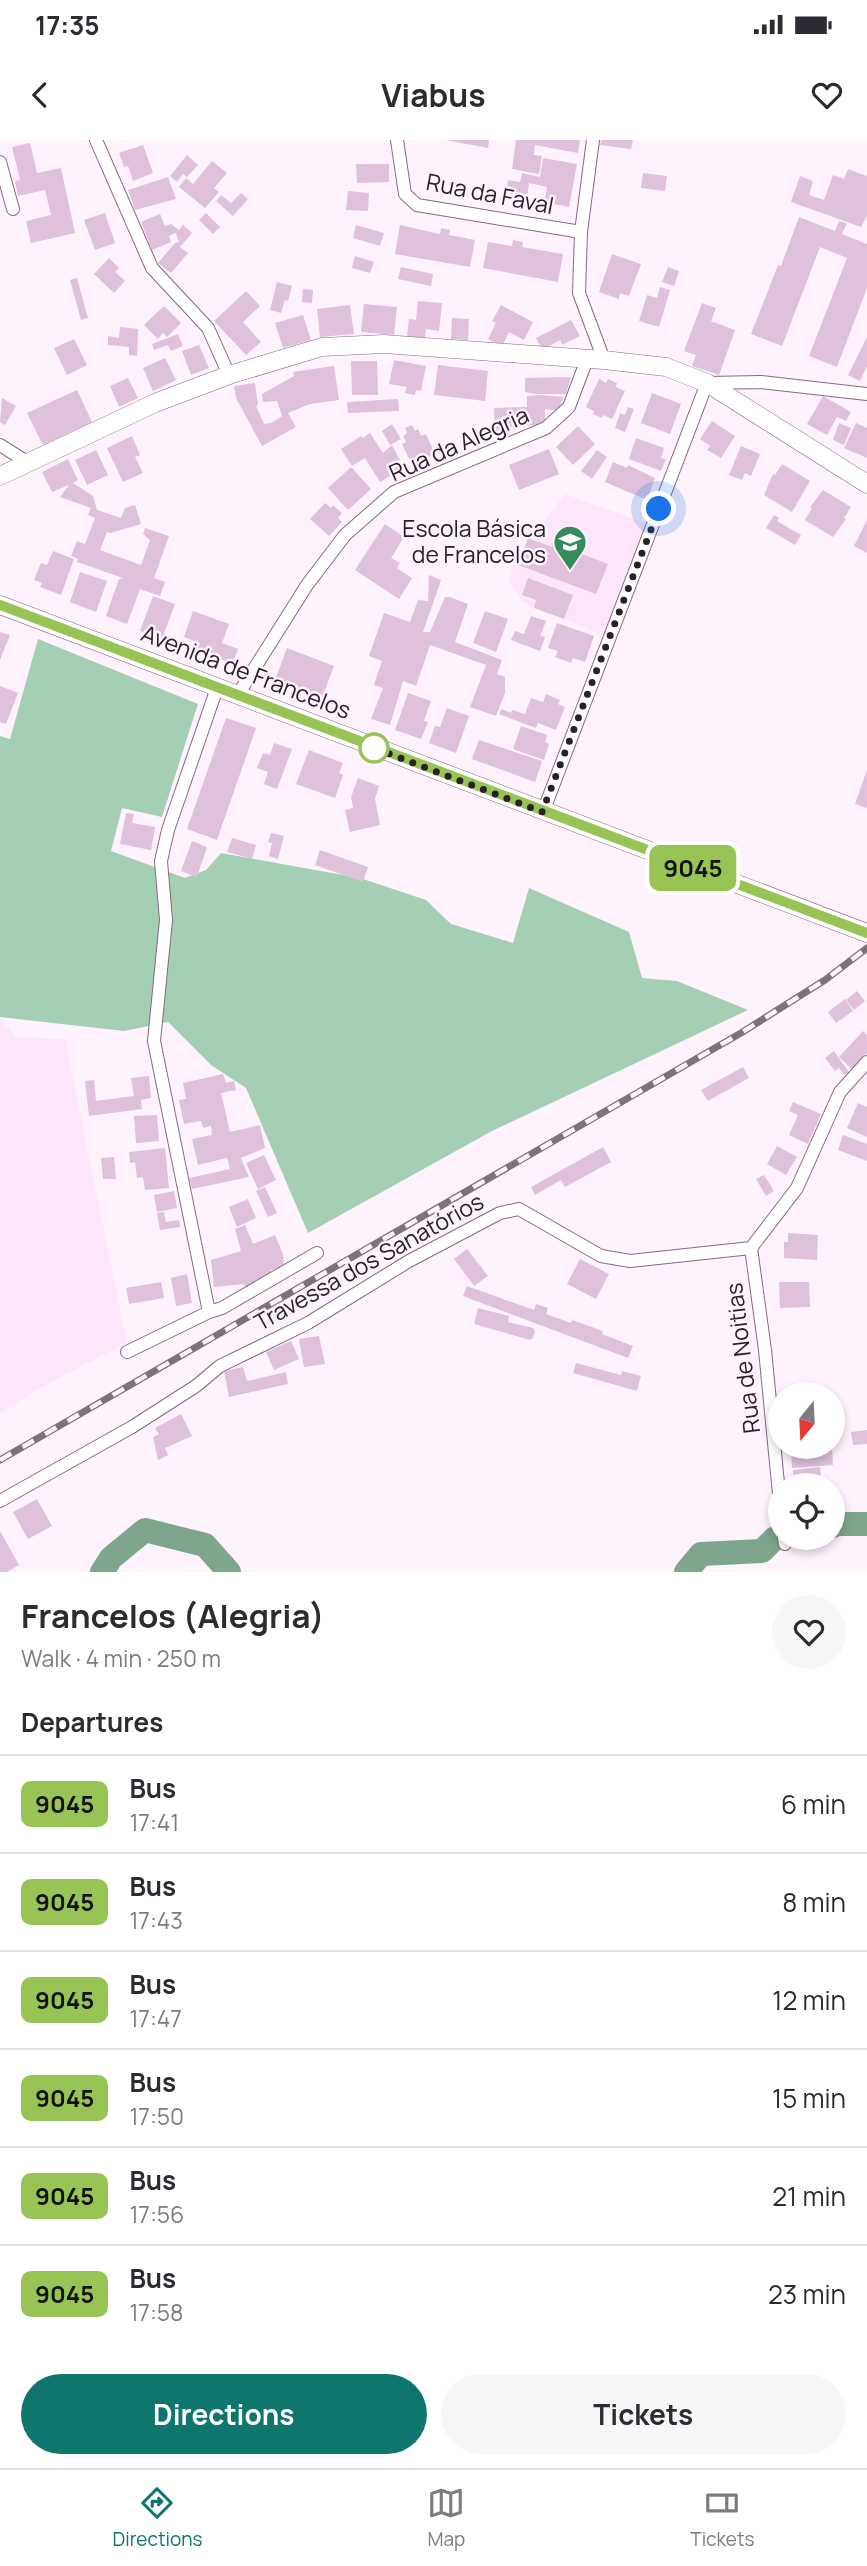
<!DOCTYPE html>
<html lang="en">
<head>
<meta charset="utf-8">
<style>
  body { margin:0; font-family:Manrope,sans-serif; background:#f7f7f7; color:#2b2b33; height:100vh; display:flex; flex-direction:column; font-size:26px; white-space:nowrap }
  * { box-sizing:border-box; margin:0 }
  p { font-size:23px; color:#7c7c81 }
  .icon { flex:none; width:38px; height:38px; fill:none; stroke:currentColor; stroke-width:2; stroke-linecap:round; stroke-linejoin:round }
  .map { position:relative; height:1432px; overflow:hidden }
  .details { display:flex; flex-direction:column; background:#fff; flex:1 }
  .details>* { flex:none }
  .badge { padding:0 14px; border-radius:10px; font-size:24px; line-height:46px }
  .needle { width:46px; rotate:198deg }
  .buttons { position:absolute; left:768px; top:1242px; display:grid; gap:14px }
  .buttons a { display:grid; place-items:center; width:77px; height:77px; border-radius:50%; background:#fff; box-shadow:0 4px 10px #0003; font-size:35px }
  .you { position:absolute; width:35px; height:35px; margin:-18px; border:5px solid #fff; border-radius:50%; background:#1a73e8; box-shadow:0 0 0 10px #1a73e833 }
  .map>.badge { position:absolute; translate:-50% -50%; box-shadow:0 0 0 4px #fff }
  h2 { padding:0 21px; font-size:26px; line-height:63px }
  .round { display:grid; place-items:center; flex:none; width:74px; height:74px; border-radius:37px; background:#f7f7f7 }
  .summary { display:flex; align-items:center; justify-content:space-between; height:119px; padding:0 21px }
  h1 { font-size:33px; font-weight:700; line-height:52px }
  .cta { display:flex; gap:14px; margin-top:auto; padding:14px 21px }
  .cta a { flex:1; height:80px; border-radius:42px; background:#0f766e; color:#fff; font-size:28px; font-weight:700; line-height:80px; text-align:center }
  .cta a+a { background:#f7f7f7; color:#2b2b33 }
  ul { padding:0; list-style:none }
  li { display:flex; align-items:center; gap:21px; height:98px; padding:0 21px; border-top:2px solid #e1e1e2 }
  li div { flex:1 }
  li b { display:block; font-size:26px }
  li em { font-style:normal }
  li .badge { min-width:77px; font-weight:700; text-align:center }
  .status { display:flex; justify-content:space-between; align-items:center; height:49px; padding:0 35px; background:#fff; direction:ltr }
  .status svg { height:19px; fill:currentColor }
  header { display:flex; justify-content:space-between; align-items:center; height:91px; padding:0 21px; background:#fff; font-size:32px; font-weight:700 }
  .tabs { display:flex; justify-content:space-around; align-items:center; height:98px; border-top:2px solid #e1e1e2; background:#fff; font-size:19px; color:#7c7c81 }
  .tabs a { display:grid; justify-items:center; gap:4px }
  .tabs .selected { color:#0f766e }
  .map>svg:first-child { display:block }
  .built { fill:#fde6fa }
  .forest { fill:#a5cfb5 }
  .lines { fill:none; stroke-linecap:round; stroke-linejoin:round }
  .river { stroke:#7ea68d; stroke-width:24 }
  .building { fill:#dfc1dc }
  .street-casing { stroke:#856a82; stroke-width:14 }
  .secondary-casing { stroke:#856a82; stroke-width:19 }
  .street { stroke:#fff; stroke-width:12 }
  .secondary { stroke:#fff; stroke-width:18 }
  .rail-casing { stroke:#7d717c; stroke-width:7 }
  .rail { stroke:#fef2fd; stroke-width:4.5; stroke-dasharray:13; stroke-linecap:butt }
  .line-casing { stroke:#fff; stroke-width:16 }
  .line { stroke:#98c455; stroke-width:10 }
  .walk { stroke:#2b202a; stroke-width:7; stroke-dasharray:0 12.6 }
  .stop-dot { fill:#fff; stroke:#98c455; stroke-width:3.5 }
  .labels { text-anchor:middle; stroke-width:5; stroke-linejoin:round; paint-order:stroke }
  .street-label { font-size:23px; fill:#2b202a; stroke:#fef2fd }
  .poi-label { font-size:23px; fill:#2b202a; stroke:#fef2fd; text-anchor:end }
</style>
</head>
<body>
<div class="status"><b>17:35</b><svg viewBox="0 0 49 12"><path d="M0 12V9h3v3zM5 12V6h3v6zM10 12V3h3v9zM15 12V0h3v12zM26 1h20v11H26zM47 4h2v5h-2z"/></svg></div>
<header><svg class="icon" aria-label="back" viewBox="0 0 24 24"><path d="M15 5l-7 7 7 7"/></svg>Viabus<svg class="icon" aria-label="heart" viewBox="0 0 24 24"><path d="M12 20l-8-8c-3-5 5-10 8-4 3-6 11-1 8 4z"/></svg></header>
<div class="map">
<svg width="867" height="1432" viewBox="0 0 867 1432">
  <rect width="100%" height="100%" fill="#fef2fd"/>
  <g class="built">
    <path d="M565,354L649,384L603,495L523,462L509,441L514,422Z"/>
    <path d="M0,878L16,897L65,899L127,1203L49,1243L0,1273Z"/>
  </g>
  <path class="forest" d="M38,499L198,564L162,677L122,668L111,711L185,738L206,730L221,713L360,738L426,760L451,784L513,803L529,748L629,792L642,838L677,841L748,870L492,991L308,1093L246,948L211,925L168,882L124,891L0,877V596L10,599Z"/>
  <g class="lines">
    <g class="river">
      <path d="M833,1386L835,1384H867"/>
      <path d="M102,1432L111,1418L145,1390L205,1405L229,1432"/>
      <path d="M686,1432L701,1414L762,1411L775,1398L780,1397"/>
    </g>
  </g>
  <g class="building">
    <path d="M445,0H489L488,8Z"/>
    <path d="M516,0H580L578,13L535,5L534,15L542,16L539,34L512,29Z"/>
    <path d="M601,0H633L631,9L600,5Z"/>
    <path d="M30,3L37,33L61,28L75,93L31,103L26,81L51,75L45,50L18,56L15,41L20,40L12,7Z"/>
    <path d="M143,5L153,33L133,41L128,26L124,27L119,13Z"/>
    <path d="M187,15L198,25L187,37L183,34L177,42L170,36Z"/>
    <path d="M543,18L577,24L569,67L544,62L547,47L529,43L527,57L506,53L508,40L520,42L522,33L540,37Z"/>
    <path d="M212,21L227,33L214,48L219,52L205,68L179,47L186,38L193,44Z"/>
    <path d="M356,24H389V42L357,43Z"/>
    <path d="M848,29L867,36V76L861,87L791,62L800,36L813,41L809,55L824,60L833,35L844,39Z"/>
    <path d="M643,33L667,36L665,51L641,48Z"/>
    <path d="M168,37L176,59L135,70L128,50Z"/>
    <path d="M348,51L369,53L368,71L346,70Z"/>
    <path d="M241,53L248,59L233,76L216,61L221,55L231,63Z"/>
    <path d="M105,73L115,103L95,110L84,80Z"/>
    <path d="M206,73L220,87L213,94L199,80Z"/>
    <path d="M160,74L165,86L171,84L179,90L183,85L192,93L180,107L188,113L171,133L158,123L175,103L179,102L176,93L169,96L171,102L152,110L141,82Z"/>
    <path d="M799,77L835,91L839,81L847,83L842,94L867,104V148L837,227L809,216L847,118L820,107L782,206L751,194L778,125L781,126Z"/>
    <path d="M356,85L384,93L380,106L353,98Z"/>
    <path d="M400,85L440,94L441,88L450,90L449,95L475,100L470,127L395,114Z"/>
    <path d="M513,100L523,102L522,107L563,114L558,142L483,128L488,102L512,106Z"/>
    <path d="M612,114L641,124L629,156L620,153L619,159L599,152Z"/>
    <path d="M355,116L374,122L370,133L352,128Z"/>
    <path d="M109,118L119,128L115,132L125,141L114,153L94,134Z"/>
    <path d="M401,127L433,134L431,146L398,139Z"/>
    <path d="M668,127L679,131L674,146L662,142Z"/>
    <path d="M77,138L88,178L81,180L70,140Z"/>
    <path d="M277,142L292,146L288,161L285,160L281,173L270,170Z"/>
    <path d="M660,147L670,150L659,187L639,181L647,155L657,158Z"/>
    <path d="M303,149L313,150L312,163L302,162Z"/>
    <path d="M246,151L260,166L243,182L261,202L246,215L214,181Z"/>
    <path d="M418,161L442,163L439,191L426,189L425,199L407,197L409,179L416,180Z"/>
    <path d="M702,163L716,168L711,181L735,190L719,235L692,226L696,215L684,211Z"/>
    <path d="M364,164L397,167L394,195L361,192Z"/>
    <path d="M350,165L354,194L320,197L317,169Z"/>
    <path d="M501,165L533,182L524,200L509,192L502,206L488,199L496,183L492,181Z"/>
    <path d="M164,166L181,183L167,197L163,193L158,199L144,185Z"/>
    <path d="M303,175L311,200L283,208L275,183Z"/>
    <path d="M452,178L469,179L468,200L451,199Z"/>
    <path d="M571,180L580,196L562,205L560,200L542,210L536,198Z"/>
    <path d="M120,187L138,189L137,216L129,215V207L108,205V196L119,198Z"/>
    <path d="M178,194L183,206L171,211L168,205L154,210L152,204Z"/>
    <path d="M867,197V226L860,241L848,235Z"/>
    <path d="M74,199L87,225L67,235L54,208Z"/>
    <path d="M199,205L209,228L191,235L182,211Z"/>
    <path d="M165,218L176,240L153,251L143,228Z"/>
    <path d="M394,220L426,226L421,251L416,250L415,255L405,253L407,247L389,244Z"/>
    <path d="M351,221H377L378,255H352Z"/>
    <path d="M438,225L488,231L485,261L434,255Z"/>
    <path d="M334,226L339,260L310,264L288,273L296,287L262,306L236,258L234,246L255,243L258,265L256,266L264,284L271,283L282,276L277,261L263,262L262,254L294,236L293,232Z"/>
    <path d="M571,237L566,254H536L525,252V238Z"/>
    <path d="M128,238L138,258L119,267L110,246Z"/>
    <path d="M599,239L606,243L608,239L617,243L616,247L625,251L612,279L603,275L602,278L593,274L594,271L586,267Z"/>
    <path d="M77,250L92,282L43,305L27,273Z"/>
    <path d="M652,253L681,264L670,294L641,283Z"/>
    <path d="M541,255L563,257L559,271L545,269V284L509,287L506,298L495,295L494,268L527,267V256Z"/>
    <path d="M823,256L851,272L846,281L837,277L827,295L807,284Z"/>
    <path d="M2,258L16,266L5,285L0,282Z"/>
    <path d="M398,259L399,271L348,273L347,262Z"/>
    <path d="M628,267L634,269L625,292L615,288L620,273L625,275Z"/>
    <path d="M712,281L735,296L721,318L707,310L710,306L700,299Z"/>
    <path d="M839,283L851,288L844,305L833,300Z"/>
    <path d="M856,283L867,288V318L844,308Z"/>
    <path d="M392,284L401,299L390,305L382,291Z"/>
    <path d="M412,285L415,291L418,289L421,296L426,294L435,314L412,325L402,304L406,302L403,296L407,293L405,288Z"/>
    <path d="M578,286L595,304L573,325L556,307Z"/>
    <path d="M370,293L383,313L392,305L404,328L380,342L365,318L352,326L341,309L361,296L363,298Z"/>
    <path d="M132,296L140,315L135,317L143,333L123,342L107,308Z"/>
    <path d="M636,298L664,308L661,318L666,319L661,331L629,319Z"/>
    <path d="M741,306L760,314L751,336L745,333L742,340L729,335Z"/>
    <path d="M549,309L559,334L519,350L509,325Z"/>
    <path d="M96,310L108,335L87,345L75,320Z"/>
    <path d="M597,310L607,317L592,339L581,331Z"/>
    <path d="M68,319L78,340L73,343L93,356L97,370L121,378L125,368L135,365L141,384L111,393L107,392L100,410L141,425L150,400L143,394L145,388L169,396L154,438L165,442L160,456L140,449L127,484L106,476L119,439L123,438L77,422L78,419L71,416L77,401L85,404L95,378L88,375L91,368L60,357L69,345L52,352L42,332Z"/>
    <path d="M613,322L627,328L628,325L655,338L647,360L605,342Z"/>
    <path d="M782,324L810,341L792,372L764,355L773,334L775,335Z"/>
    <path d="M351,327L371,349L348,370L328,348Z"/>
    <path d="M823,350L851,367L844,378L846,379L833,397L805,380L812,368L810,367Z"/>
    <path d="M325,363L331,368L333,365L342,373L338,378L342,382L329,396L310,379Z"/>
    <path d="M774,375L779,378L777,381L801,395L795,405L766,388Z"/>
    <path d="M867,380V413L854,406Z"/>
    <path d="M385,384L404,397L391,418L400,423L397,428L412,438L399,459L355,430Z"/>
    <path d="M528,398L552,407L553,403L608,424L596,454L518,425Z"/>
    <path d="M53,411L74,419L61,455L40,447L42,443L34,440L41,423L47,425Z"/>
    <path d="M80,432L107,441L96,472L70,462Z"/>
    <path d="M429,435L441,440L423,492H430L445,457H450L468,464L455,502L502,520L497,534L505,537V553L496,576L470,567L486,525L430,505L416,546L403,541L390,585L371,579L383,548L374,545L382,521L369,516L384,473L410,482L418,460L428,461Z"/>
    <path d="M528,438L573,455L564,479L534,468L536,460L522,455Z"/>
    <path d="M153,456L175,464L162,499L140,491Z"/>
    <path d="M193,471L229,484L222,503L238,509L232,524L197,508L199,503L184,497Z"/>
    <path d="M485,471L508,479L496,512L473,503Z"/>
    <path d="M531,476L546,481L540,496L545,497L540,511L511,500L515,491L524,494Z"/>
    <path d="M557,483L594,496L585,522L573,518L571,523L555,517L558,511L548,508Z"/>
    <path d="M0,492L10,495L0,520Z"/>
    <path d="M287,508L334,526L321,560L275,540Z"/>
    <path d="M0,546L18,553L6,584L0,582Z"/>
    <path d="M408,553L431,561L424,581L428,582L421,599L395,590Z"/>
    <path d="M546,554L560,560L558,564L565,567L556,590L538,583L536,588L499,574L501,569L511,573L512,570L525,574L531,558L543,562Z"/>
    <path d="M447,568L469,576L456,613L429,603L435,586L440,587Z"/>
    <path d="M226,578L256,588L217,700L187,689Z"/>
    <path d="M521,586L547,595L545,602L549,604L544,620L513,609Z"/>
    <path d="M479,600L542,621L535,642L472,619Z"/>
    <path d="M274,603L292,609L277,649L264,644L268,632L257,628L263,613L270,615Z"/>
    <path d="M309,610L343,623L339,633L343,635L335,658L296,644Z"/>
    <path d="M867,630V668L855,664Z"/>
    <path d="M358,638L379,646L375,659L380,685L350,692L345,670L353,668L351,657Z"/>
    <path d="M126,673L134,674L132,683L155,687L151,710L120,704Z"/>
    <path d="M271,693L284,696L278,719L269,716L272,703L268,702Z"/>
    <path d="M232,698L256,705L252,719L227,712Z"/>
    <path d="M192,701L207,707L197,737L181,731Z"/>
    <path d="M320,710L368,727L363,742L315,725Z"/>
    <path d="M857,851L865,861L854,870L846,860Z"/>
    <path d="M845,859L853,871L836,883L828,872Z"/>
    <path d="M863,891L867,895V913L852,929L839,917Z"/>
    <path d="M834,911L849,932L844,935L839,928L835,931L825,918Z"/>
    <path d="M743,927L749,938L708,961L701,950Z"/>
    <path d="M223,934L226,943L234,941L236,950L221,953L230,992L260,985L265,1008L241,1018L249,1037L192,1049L189,1038L230,1029L227,1018L198,1025L192,999L212,995L211,986L203,988L201,981L184,984L179,960L186,959L183,943Z"/>
    <path d="M149,936L151,958L141,960L142,969L89,976L85,941L94,940L96,961L134,956L131,938Z"/>
    <path d="M793,962L821,974L808,1004L789,995L798,975L789,971Z"/>
    <path d="M858,963L867,967V997L847,988Z"/>
    <path d="M157,975L159,1001L136,1003L134,976Z"/>
    <path d="M843,995L867,1004V1021L838,1010Z"/>
    <path d="M777,1006L797,1017L786,1035L767,1024Z"/>
    <path d="M603,1007L611,1022L565,1047L561,1040L535,1055L531,1047Z"/>
    <path d="M165,1008L169,1048L145,1050L143,1037L137,1038L135,1022L130,1023L129,1012Z"/>
    <path d="M264,1015L276,1040L258,1049L246,1023Z"/>
    <path d="M114,1017L116,1039H103L101,1018Z"/>
    <path d="M764,1035L774,1051L766,1056L756,1039Z"/>
    <path d="M265,1047L277,1073L268,1077L256,1051Z"/>
    <path d="M174,1051L177,1068L157,1072L154,1055Z"/>
    <path d="M248,1059L256,1078L237,1087L229,1067Z"/>
    <path d="M164,1072L166,1082L179,1080L180,1087L160,1090L157,1073Z"/>
    <path d="M245,1085L253,1104L275,1095L283,1114L284,1126L271,1130L270,1135L245,1147L244,1144L214,1147L211,1120L241,1111L235,1089Z"/>
    <path d="M788,1093L818,1095L817,1120L784,1118V1102H788Z"/>
    <path d="M467,1109L488,1136L474,1146L454,1119Z"/>
    <path d="M580,1119L609,1134L596,1159L567,1144Z"/>
    <path d="M187,1134L192,1163L176,1166L171,1138Z"/>
    <path d="M161,1142L164,1158L129,1164L126,1148Z"/>
    <path d="M779,1142H809L810,1167L780,1168Z"/>
    <path d="M467,1146L534,1170L536,1164L548,1168L546,1174L571,1183L572,1180L603,1191L602,1194L633,1206L628,1218L463,1156Z"/>
    <path d="M478,1168L509,1176L508,1182L533,1188L535,1191L533,1198L530,1200L474,1184Z"/>
    <path d="M319,1196L325,1224L304,1227L299,1199Z"/>
    <path d="M291,1201L299,1219L274,1230L266,1212Z"/>
    <path d="M576,1223L621,1235L622,1231L641,1236L637,1251L573,1233Z"/>
    <path d="M243,1227L247,1241L286,1232L288,1244L229,1257L224,1231Z"/>
    <path d="M181,1274L192,1296L165,1308L168,1315L158,1320L153,1297L159,1294L155,1288Z"/>
    <path d="M867,1290V1304L853,1305L851,1292Z"/>
    <path d="M832,1307L833,1325L792,1328L791,1308Z"/>
    <path d="M820,1327L822,1346H794L793,1330Z"/>
    <path d="M37,1359L52,1386L28,1399L13,1372Z"/>
    <path d="M0,1391L19,1425L7,1432H0Z"/>
  </g>
  <g class="lines">
    <defs>
      <g id="street">
        <path d="M96,0L152,128L208,188L229,235"/>
        <path d="M397,0L405,54L417,65L581,92"/>
        <path d="M593,0L581,92L579,153L604,220"/>
        <path d="M0,22L13,69"/>
        <path d="M0,305L27,322"/>
        <path d="M237,556L307,445L345,395L394,352L546,288L569,267L587,219"/>
        <path d="M543,672L707,243L761,242L867,254"/>
        <path d="M751,1108L765,1210L780,1364"/>
        <path d="M209,1172L154,901L166,780L161,721L168,690L217,548"/>
        <path d="M127,1212L209,1172L222,1168L317,1113"/>
        <path d="M0,1361L132,1287L196,1246L220,1226L308,1183L409,1121L500,1073L519,1069L601,1116L630,1121L751,1108L797,1048L840,952L867,922"/>
        <path d="M784,1398L785,1404"/>
      </g>
      <g id="secondary">
        <path d="M0,336L155,263L229,235L322,207L384,204L604,220L666,227L707,243L867,344"/>
        <path d="M0,465L867,793"/>
      </g>
    </defs>
    <use href="#street" class="street-casing"/>
    <use href="#secondary" class="secondary-casing"/>
    <use href="#street" class="street"/>
    <use href="#secondary" class="secondary"/>
    <defs>
      <path id="rail" d="M0,1320L741,893L825,840L867,808"/>
    </defs>
    <use href="#rail" class="rail-casing"/>
    <use href="#rail" class="rail"/>
  </g>
  <g class="lines">
    <defs>
      <path id="line" d="M0,465L867,793"/>
    </defs>
    <use href="#line" class="line-casing"/>
    <use href="#line" class="line"/>
    <path class="walk" d="M374,608L364,604L542,672L659,369"/>
  </g>
  <defs>
    <symbol id="school-pin" viewBox="-11 -11 22 30"><path d="M0 17L-7.5 6A9.5 9.5 0 1 1 7.5 6Z" fill="#358b5e" stroke="#fef2fd"/><path d="M0-5L7-2L0 1L-7-2ZM-4 1L0 2.5L4 1V4Q0 6-4 4Z" fill="#fff"/></symbol>
  </defs>
  <g fill-rule="evenodd">
    <use href="#school-pin" x="551" y="383" width="38" height="52"/>
  </g>
  <circle class="stop-dot" cx="374" cy="608" r="14"/>
  <g class="labels">
    <g class="street-label">
      <text transform="translate(490 54) rotate(11)" y="8">Rua da Faval</text>
      <text transform="translate(459 304) rotate(-24)" y="8">Rua da Alegria</text>
      <text transform="translate(246 532) rotate(21)" y="8">Avenida de Francelos</text>
      <text transform="translate(369 1122) rotate(-29)" y="8">Travessa dos Sanatórios</text>
      <text transform="translate(743 1218) rotate(-97)" y="8">Rua de Noitias</text>
    </g>
    <g class="poi-label">
      <text x="546" y="397">Escola Básica<tspan x="546" dy="26">de Francelos</tspan></text>
    </g>
  </g>
</svg>
<div class="buttons">
<a><svg class="needle" viewBox="-14 -14 28 28"><path d="M0-13l5 13h-10z" fill="#e53935"/><path d="M0 13l5-13h-10z" fill="#7c7c81"/></svg></a>
<a><svg class="icon" aria-label="locate" viewBox="0 0 24 24"><circle cx="12" cy="12" r="6"/><path d="M12 2v4M12 18v4M2 12h4M18 12h4"/></svg></a>
</div>
<div class="you" style="left:659px;top:369px"></div>
<b class="badge" style="left:693px;top:728px;background:#98c455;color:#111">9045</b>
</div>
<section class="details">
<div class="summary"><div><h1>Francelos (Alegria)</h1><p>Walk · 4 min · 250 m</p></div><a class="round"><svg class="icon" aria-label="heart" viewBox="0 0 24 24"><path d="M12 20l-8-8c-3-5 5-10 8-4 3-6 11-1 8 4z"/></svg></a></div>
<h2>Departures</h2>
<ul>
<li><span class="badge" style="background:#98c455;color:#111">9045</span><div><b>Bus</b><p>17:41</p></div><em>6 min</em></li>
<li><span class="badge" style="background:#98c455;color:#111">9045</span><div><b>Bus</b><p>17:43</p></div><em>8 min</em></li>
<li><span class="badge" style="background:#98c455;color:#111">9045</span><div><b>Bus</b><p>17:47</p></div><em>12 min</em></li>
<li><span class="badge" style="background:#98c455;color:#111">9045</span><div><b>Bus</b><p>17:50</p></div><em>15 min</em></li>
<li><span class="badge" style="background:#98c455;color:#111">9045</span><div><b>Bus</b><p>17:56</p></div><em>21 min</em></li>
<li><span class="badge" style="background:#98c455;color:#111">9045</span><div><b>Bus</b><p>17:58</p></div><em>23 min</em></li>
</ul>
<div class="cta"><a>Directions</a><a>Tickets</a></div>
</section>
<nav class="tabs">
<a class="selected"><svg class="icon" aria-label="directions" viewBox="0 0 24 24"><path d="M12 3l9 9-9 9-9-9zM9 14v-3h6M13 9l2 2-2 2"/></svg>Directions</a>
<a><svg class="icon" aria-label="map" viewBox="0 0 24 24"><path d="M3 6l6-2 6 2 6-2v14l-6 2-6-2-6 2zM9 4v14M15 6v14"/></svg>Map</a>
<a><svg class="icon" aria-label="tickets" viewBox="0 0 24 24"><path d="M3 7h18v10H3zM15 7v10"/></svg>Tickets</a>
</nav>
</body>
</html>
